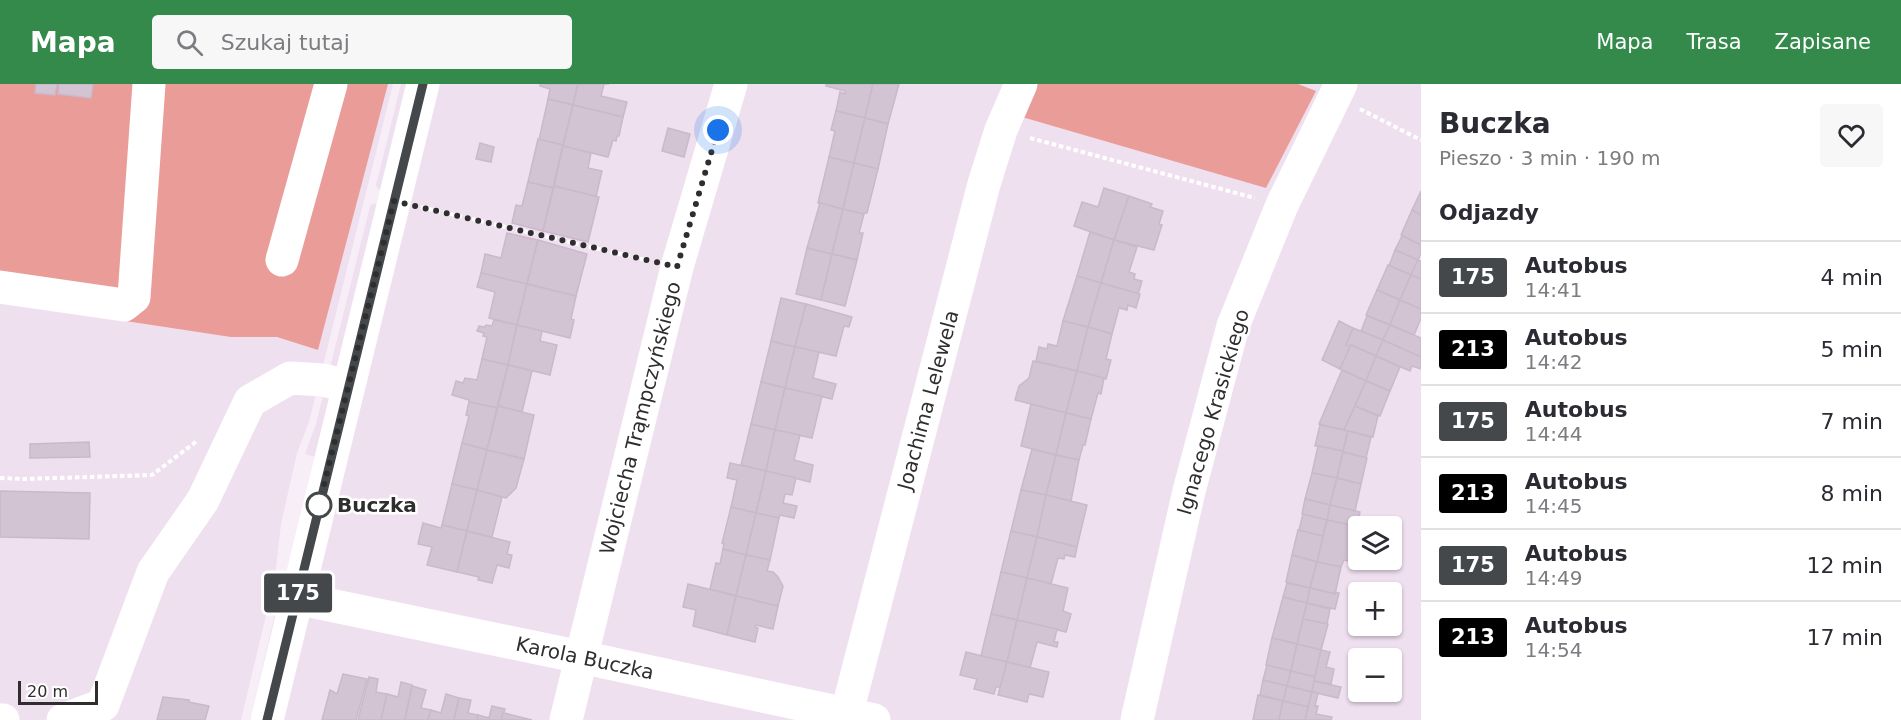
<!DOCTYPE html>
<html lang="pl">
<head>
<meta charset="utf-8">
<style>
  body { margin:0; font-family:"DejaVu Sans",sans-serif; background:#f7f7f7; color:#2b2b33; height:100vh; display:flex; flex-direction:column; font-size:22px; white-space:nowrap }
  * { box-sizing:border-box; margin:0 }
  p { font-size:20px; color:#7c7c81 }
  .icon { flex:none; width:33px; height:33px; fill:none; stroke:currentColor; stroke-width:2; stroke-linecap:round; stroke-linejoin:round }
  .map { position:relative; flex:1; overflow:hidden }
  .side { display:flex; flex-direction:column; background:#fff; width:480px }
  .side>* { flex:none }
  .badge { padding:0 12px; border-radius:4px; font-size:21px; line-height:39px }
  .tools { position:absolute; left:1348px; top:432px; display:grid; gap:12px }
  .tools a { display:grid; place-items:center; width:54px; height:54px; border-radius:6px; background:#fff; box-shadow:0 2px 4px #0004; font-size:30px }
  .scale { position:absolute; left:18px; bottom:15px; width:80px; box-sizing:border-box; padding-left:6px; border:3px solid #2e2e2e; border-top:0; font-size:16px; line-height:21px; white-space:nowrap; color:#2e2e2e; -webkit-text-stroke:4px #fff; paint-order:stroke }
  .you { position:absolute; width:30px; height:30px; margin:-15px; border:4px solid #fff; border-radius:50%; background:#1a73e8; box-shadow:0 0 0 9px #1a73e833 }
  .map>.badge { position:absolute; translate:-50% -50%; box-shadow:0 0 0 3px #fff }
  h2 { padding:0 18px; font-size:22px; line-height:54px }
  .round { display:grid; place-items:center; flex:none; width:63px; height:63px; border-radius:6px; background:#f7f7f7 }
  .summary { display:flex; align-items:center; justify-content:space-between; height:102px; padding:0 18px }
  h1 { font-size:28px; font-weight:700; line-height:45px }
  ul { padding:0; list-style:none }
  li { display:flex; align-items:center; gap:18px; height:72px; padding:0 18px; border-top:2px solid #e1e1e2 }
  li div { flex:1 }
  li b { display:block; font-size:22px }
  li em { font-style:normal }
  li .badge { min-width:66px; font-weight:700; text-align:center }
  header { display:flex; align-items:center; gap:36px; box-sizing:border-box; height:84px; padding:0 30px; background:#338a4a; color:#fff }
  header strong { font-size:28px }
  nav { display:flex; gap:33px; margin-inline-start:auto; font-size:21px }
  .search { width:420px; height:54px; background:#f7f7f7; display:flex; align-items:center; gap:15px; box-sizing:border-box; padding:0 21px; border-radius:6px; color:#7c7c81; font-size:22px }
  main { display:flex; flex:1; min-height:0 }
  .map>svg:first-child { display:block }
  .green { fill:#ea9d98 }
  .plaza { fill:#f7eef7 }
  .building { fill:#d2c4d2; stroke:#ccb8cb; stroke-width:1.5 }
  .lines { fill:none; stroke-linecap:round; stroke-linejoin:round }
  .path { stroke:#fff; stroke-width:4; stroke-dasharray:4.5 3; stroke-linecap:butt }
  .minor { stroke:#fff; stroke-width:33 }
  .line-casing { stroke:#fff; stroke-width:14 }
  .line { stroke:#45484a; stroke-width:9 }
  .walk { stroke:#2e2e2e; stroke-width:6; stroke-dasharray:0 10.8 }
  .stop-dot { fill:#fff; stroke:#45484a; stroke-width:3 }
  .labels { text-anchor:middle; stroke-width:5; stroke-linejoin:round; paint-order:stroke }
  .street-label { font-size:20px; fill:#2e2e2e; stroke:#fff }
  .stop-label { font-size:20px; font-weight:bold; fill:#2e2e2e; stroke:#fff; text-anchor:start }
</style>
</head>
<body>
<header>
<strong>Mapa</strong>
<div class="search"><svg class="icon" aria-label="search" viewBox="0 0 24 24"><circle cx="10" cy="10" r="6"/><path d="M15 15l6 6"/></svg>Szukaj tutaj</div>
<nav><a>Mapa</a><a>Trasa</a><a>Zapisane</a></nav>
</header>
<main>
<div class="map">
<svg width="1421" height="636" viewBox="0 0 1421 636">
  <rect width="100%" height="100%" fill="#efe0f0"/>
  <g class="green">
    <path d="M0,0H388L318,266L277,253H231L0,218Z"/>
    <path d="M1037,0H1298L1316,7L1266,104L1022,33Z"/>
  </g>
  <path class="plaza" d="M393,0H401L376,101L377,104L382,107L379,119L372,120L370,122L316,340L305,370L316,373L281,518L277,521L250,636H241L269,519L275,492L281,440L297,369L309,338Z"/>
  <g class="building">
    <path d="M36,0H57L55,11L35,9Z"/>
    <path d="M59,0H93L91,14L58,10Z"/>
    <path d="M540,0H578L573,21L548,15L550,5L540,2Z"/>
    <path d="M578,0H609H604L601,12L627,18L623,33L573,21Z"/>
    <path d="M826,0H873L865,34L836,27L840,8L845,10V7L826,2Z"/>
    <path d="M873,0H899L888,40L865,34Z"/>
    <path d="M548,15L573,21L563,61L539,56Z"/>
    <path d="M573,21L623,33L619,52H617L616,57L613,56L608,73L563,62Z"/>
    <path d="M836,27L865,34L854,79L829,73L835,47L831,46Z"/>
    <path d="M865,34L888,40L878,85L854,79Z"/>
    <path d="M668,44L690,50L684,73L662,67Z"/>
    <path d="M538,55L563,61L553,104L528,98Z"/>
    <path d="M480,59L494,63L491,78L476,75Z"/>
    <path d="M563,62L591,69L588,84L602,87L596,113L554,102Z"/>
    <path d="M829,73L854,79L843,125L818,119Z"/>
    <path d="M854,79L878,85L867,129H864V130L843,125Z"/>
    <path d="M528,98L553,104L543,147L512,139L516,121L522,122Z"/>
    <path d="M554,102L599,113L588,158L543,147Z"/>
    <path d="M1104,104L1129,112L1114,156L1074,142L1082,118L1098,123Z"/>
    <path d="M1421,107V131L1412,126Z"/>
    <path d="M1129,112L1152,120L1150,123L1163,127L1159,140L1162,141L1154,166L1114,156Z"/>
    <path d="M820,119L843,125L832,170L807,164Z"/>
    <path d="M843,125L864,130L859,149H863L857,176L832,170Z"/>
    <path d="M1412,126L1421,131V161L1401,151Z"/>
    <path d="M1090,148L1114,156L1101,199L1077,192Z"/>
    <path d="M507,149L538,156L527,200L481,189L485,170L501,174Z"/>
    <path d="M1402,152L1421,161V169L1418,176L1395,166Z"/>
    <path d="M538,156L587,170L576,212L527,200Z"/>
    <path d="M1114,156L1137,163L1129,188L1135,190L1134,195L1142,197L1138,210L1101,199Z"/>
    <path d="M807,164L832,170L821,216L796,210Z"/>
    <path d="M1395,166L1418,176L1411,191L1389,182Z"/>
    <path d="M832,170L857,176L845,222L821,216Z"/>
    <path d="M1418,176L1421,177V195L1411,191Z"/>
    <path d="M1388,181L1411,191L1400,216L1377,206Z"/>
    <path d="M481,189L527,200L517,241L489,234L495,208L477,203Z"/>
    <path d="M1411,191L1421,195V225L1400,216Z"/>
    <path d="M1077,192L1101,199L1088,243L1063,237Z"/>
    <path d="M1101,199L1140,210L1136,224L1128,221L1127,226L1119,224L1112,250L1088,243Z"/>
    <path d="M527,200L576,212L571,235L574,236L570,254L517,241Z"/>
    <path d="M1377,206L1400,216L1390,241L1366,231Z"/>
    <path d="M781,214L806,220L795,263L771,257Z"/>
    <path d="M1400,216L1421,225V234L1414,251L1390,241Z"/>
    <path d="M806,220L852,233L849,243L844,242L836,272L795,263Z"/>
    <path d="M1367,232L1390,241L1383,256L1361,247Z"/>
    <path d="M494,236L517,241L508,281L482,275L487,253L483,252L484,249L477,247L479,242L485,243L486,241L492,242Z"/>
    <path d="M1063,237L1088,243L1077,287L1036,277L1039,263L1047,265L1048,260L1057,262Z"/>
    <path d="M1339,237L1353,244L1346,261L1350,263L1340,285L1322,276Z"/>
    <path d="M517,241L542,247L540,257L557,261L550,291L508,281Z"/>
    <path d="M1390,241L1421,254V273L1383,256Z"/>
    <path d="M1088,243L1112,250L1106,275L1111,276L1106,295L1077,287Z"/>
    <path d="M1353,244L1383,256L1376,272L1351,261L1350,263L1346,261Z"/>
    <path d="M1383,256L1421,273V285L1412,282L1410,287L1376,272Z"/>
    <path d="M771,257L795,263L785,304L761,298Z"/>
    <path d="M1351,261L1376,272L1366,297L1340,285Z"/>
    <path d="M795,263L819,268L813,294L836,300L832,315L785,304Z"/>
    <path d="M1376,272L1400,283L1390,307L1366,297Z"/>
    <path d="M482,275L508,281L497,324L469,318V316L452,311L456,297L463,299L465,294L477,296Z"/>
    <path d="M1033,277L1077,287L1066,329L1015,316L1019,302L1029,294Z"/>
    <path d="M508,281L532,287L522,328L498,322Z"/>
    <path d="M1342,286L1366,297L1344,346L1319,340Z"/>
    <path d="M1077,287L1104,294L1101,310L1098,309L1091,335L1066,329Z"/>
    <path d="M1366,297L1390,307L1380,332L1355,322Z"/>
    <path d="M761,298L785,304L775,346L751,340Z"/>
    <path d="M785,304L822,312L812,354L775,346Z"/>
    <path d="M469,318L497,324L487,366L462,359L469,332L466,331Z"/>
    <path d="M1031,320L1066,329L1056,371L1021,362Z"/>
    <path d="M498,322L534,331L524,375L487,366Z"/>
    <path d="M1355,322L1378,332L1373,353L1344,346Z"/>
    <path d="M1066,329L1091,335L1085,361H1083L1079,376L1056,371Z"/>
    <path d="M751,340L775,346L766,387L741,381Z"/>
    <path d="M1320,341L1348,347L1343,367L1318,362H1315Z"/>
    <path d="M775,346L800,351L794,376L813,381L810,398L766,387Z"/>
    <path d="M1348,347L1371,353L1366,374L1343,368Z"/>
    <path d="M89,358L90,373L30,374V360Z"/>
    <path d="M462,359L487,366L477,406L452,400Z"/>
    <path d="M1318,362L1343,367L1337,394L1312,389Z"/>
    <path d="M1032,365L1056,371L1046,411L1021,406Z"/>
    <path d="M487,366L524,375L516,404L506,414L477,406Z"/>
    <path d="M1343,368L1367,374L1361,400L1337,394Z"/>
    <path d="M1056,371L1079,376L1071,417L1046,411Z"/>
    <path d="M730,379L766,387L756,429L731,423L737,396L727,394Z"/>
    <path d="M766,387L796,394L792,411L785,410L783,419L797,422L794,434L780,431L779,434L756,429Z"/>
    <path d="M1312,389L1337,394L1330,421L1305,415Z"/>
    <path d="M1337,394L1361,400L1355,427L1330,421Z"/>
    <path d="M452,400L477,406L467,447L442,441Z"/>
    <path d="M477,406L502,413L492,453L467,447Z"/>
    <path d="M1021,406L1046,411L1037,453L1011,447Z"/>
    <path d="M0,407L90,409L89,455L0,453Z"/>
    <path d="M1046,411L1087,421L1077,463L1037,453Z"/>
    <path d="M1305,415L1330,421L1327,436L1302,430Z"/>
    <path d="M1330,421L1360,428L1357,443L1327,436Z"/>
    <path d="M731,423L756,429L746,471L723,465L724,460L722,459Z"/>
    <path d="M756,429L779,434L770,476L746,471Z"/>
    <path d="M1303,430L1327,436L1323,452L1299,446Z"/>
    <path d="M1327,436L1355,442L1352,455L1358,459L1353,478L1344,476L1341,483L1317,478Z"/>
    <path d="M423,439L441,444L442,441L467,447L457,488L427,481L432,463L418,460Z"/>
    <path d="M1298,446L1323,452L1317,478L1292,471Z"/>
    <path d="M467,447L510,458L507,470L512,471L509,484L497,481L492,499L478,496L479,493L457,488Z"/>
    <path d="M1011,447L1037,453L1027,494L1001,488Z"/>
    <path d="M1037,453L1077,463L1075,473L1065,471L1064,475L1058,474L1051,500L1027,494Z"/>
    <path d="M723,465L746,471L736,512L710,505L716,479L720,480Z"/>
    <path d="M746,471L770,476L767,487L773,488L778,493L783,502L778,522L736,512Z"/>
    <path d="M1292,471L1317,478L1310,504L1286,498Z"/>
    <path d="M1317,478L1341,483L1335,510L1310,504Z"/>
    <path d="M1001,488L1027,494L1017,536L991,530Z"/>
    <path d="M1027,494L1068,504L1063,527L1071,530L1066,548L1017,536Z"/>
    <path d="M1287,499L1310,504L1307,519L1283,513Z"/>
    <path d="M688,500L736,512L727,551L693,542L696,526L683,523Z"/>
    <path d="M1310,504L1335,510V508L1339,509L1335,525L1307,519Z"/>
    <path d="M736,512L778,522L773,545L756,541L755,543L758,544L755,558L727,551Z"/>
    <path d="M1283,513L1307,519L1297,560L1272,554Z"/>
    <path d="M1307,519L1330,525L1327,540L1303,535Z"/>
    <path d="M991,530L1017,536L1007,578L981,572Z"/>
    <path d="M1303,535L1328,540L1321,566L1297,560Z"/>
    <path d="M1017,536L1057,545L1054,558H1058L1057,563L1037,558L1030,584L1007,578Z"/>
    <path d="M1272,554L1297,560L1291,587L1266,581Z"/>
    <path d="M1297,560L1321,566L1315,593L1291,587Z"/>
    <path d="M1321,566L1330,568L1326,583L1334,585L1331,600L1314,597Z"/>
    <path d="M966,568L1007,578L1001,603H996L994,610L974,605L977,595L960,591Z"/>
    <path d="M1007,578L1049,588L1043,613L1029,610L1027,618L998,611Z"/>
    <path d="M1267,581L1291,587L1287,602L1263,596Z"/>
    <path d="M1291,587L1315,593L1312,608L1287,602Z"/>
    <path d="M343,590L367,595L356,636H322L330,606L337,610Z"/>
    <path d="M369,593L378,595L376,608L387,610L381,636H358Z"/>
    <path d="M1263,596L1287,602L1283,617L1260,611Z"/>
    <path d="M1314,597L1341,603L1338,614L1312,608Z"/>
    <path d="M401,598L412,601L405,636H381L387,610L398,613Z"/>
    <path d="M412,602L426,606L421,624L431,626L428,636H405Z"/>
    <path d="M1287,602L1312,608L1308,623L1283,617Z"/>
    <path d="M1312,608L1318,609L1315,622H1318L1316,630L1332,633L1331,636H1305Z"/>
    <path d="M446,610L459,614L454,636H428L431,626L441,629Z"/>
    <path d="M1258,611L1283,617L1279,636H1253Z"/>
    <path d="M163,613L189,616V618L209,622L205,636H157Z"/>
    <path d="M459,614L471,616L468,629L478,631L477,636H454Z"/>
    <path d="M1283,617L1308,623L1305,636H1279Z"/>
    <path d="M492,622L505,625L501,636H477L478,631L489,634Z"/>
    <path d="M503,629H504L532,636H501Z"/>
  </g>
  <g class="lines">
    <g class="path">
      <path d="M1360,25L1421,56"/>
      <path d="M1030,54L1255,114"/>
      <path d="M421,123L650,177"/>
      <path d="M0,394L24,395L152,391L197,357"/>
    </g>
    <g class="minor">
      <path d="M282,176L331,0"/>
      <path d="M0,203L124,221L134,213L149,0"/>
      <path d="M296,514L581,573L874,636"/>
      <path d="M0,636H3"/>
      <path d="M63,636L103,621L153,488L203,416L250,317L290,294L323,296L348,302"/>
      <path d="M267,636L423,0"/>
      <path d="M566,636L677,183L731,0"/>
      <path d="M845,636L984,100L1001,46L1021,0"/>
      <path d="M1137,636L1189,407L1233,242L1282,121L1341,0"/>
    </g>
  </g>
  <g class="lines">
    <defs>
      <path id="line" d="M267,636L423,0"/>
    </defs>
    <use href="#line" class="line-casing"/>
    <use href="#line" class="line"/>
    <path class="walk" d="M319,421L394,117L677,183L718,46"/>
  </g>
  <circle class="stop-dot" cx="319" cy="421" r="12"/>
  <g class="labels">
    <g class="street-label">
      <text transform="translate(928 316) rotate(-75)" y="7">Joachima Lelewela</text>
      <text transform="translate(1213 328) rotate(-74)" y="7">Ignacego Krasickiego</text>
      <text transform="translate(640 334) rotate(-76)" y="7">Wojciecha Trąmpczyńskiego</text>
      <text transform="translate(585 574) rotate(12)" y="7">Karola Buczka</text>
    </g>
    <g class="stop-label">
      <text x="337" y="428">Buczka</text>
    </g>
  </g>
</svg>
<div class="tools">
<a><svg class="icon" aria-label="layers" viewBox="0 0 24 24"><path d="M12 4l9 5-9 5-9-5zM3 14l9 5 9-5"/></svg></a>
<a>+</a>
<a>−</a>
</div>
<div class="scale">20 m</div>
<div class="you" style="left:718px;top:46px"></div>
<b class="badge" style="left:298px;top:509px;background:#45484a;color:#fff">175</b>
</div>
<section class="side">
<div class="summary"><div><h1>Buczka</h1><p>Pieszo · 3 min · 190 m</p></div><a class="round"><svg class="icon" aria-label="heart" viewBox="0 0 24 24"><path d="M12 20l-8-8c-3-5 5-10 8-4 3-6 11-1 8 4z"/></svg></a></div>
<h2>Odjazdy</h2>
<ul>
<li><span class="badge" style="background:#45484a;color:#fff">175</span><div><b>Autobus</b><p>14:41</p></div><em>4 min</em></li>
<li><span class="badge" style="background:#000;color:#fff">213</span><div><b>Autobus</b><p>14:42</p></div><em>5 min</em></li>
<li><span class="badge" style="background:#45484a;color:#fff">175</span><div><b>Autobus</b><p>14:44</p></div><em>7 min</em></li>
<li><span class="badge" style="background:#000;color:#fff">213</span><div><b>Autobus</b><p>14:45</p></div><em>8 min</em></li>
<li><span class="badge" style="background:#45484a;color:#fff">175</span><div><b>Autobus</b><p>14:49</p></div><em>12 min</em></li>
<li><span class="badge" style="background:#000;color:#fff">213</span><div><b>Autobus</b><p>14:54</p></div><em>17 min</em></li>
</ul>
</section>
</main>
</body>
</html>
